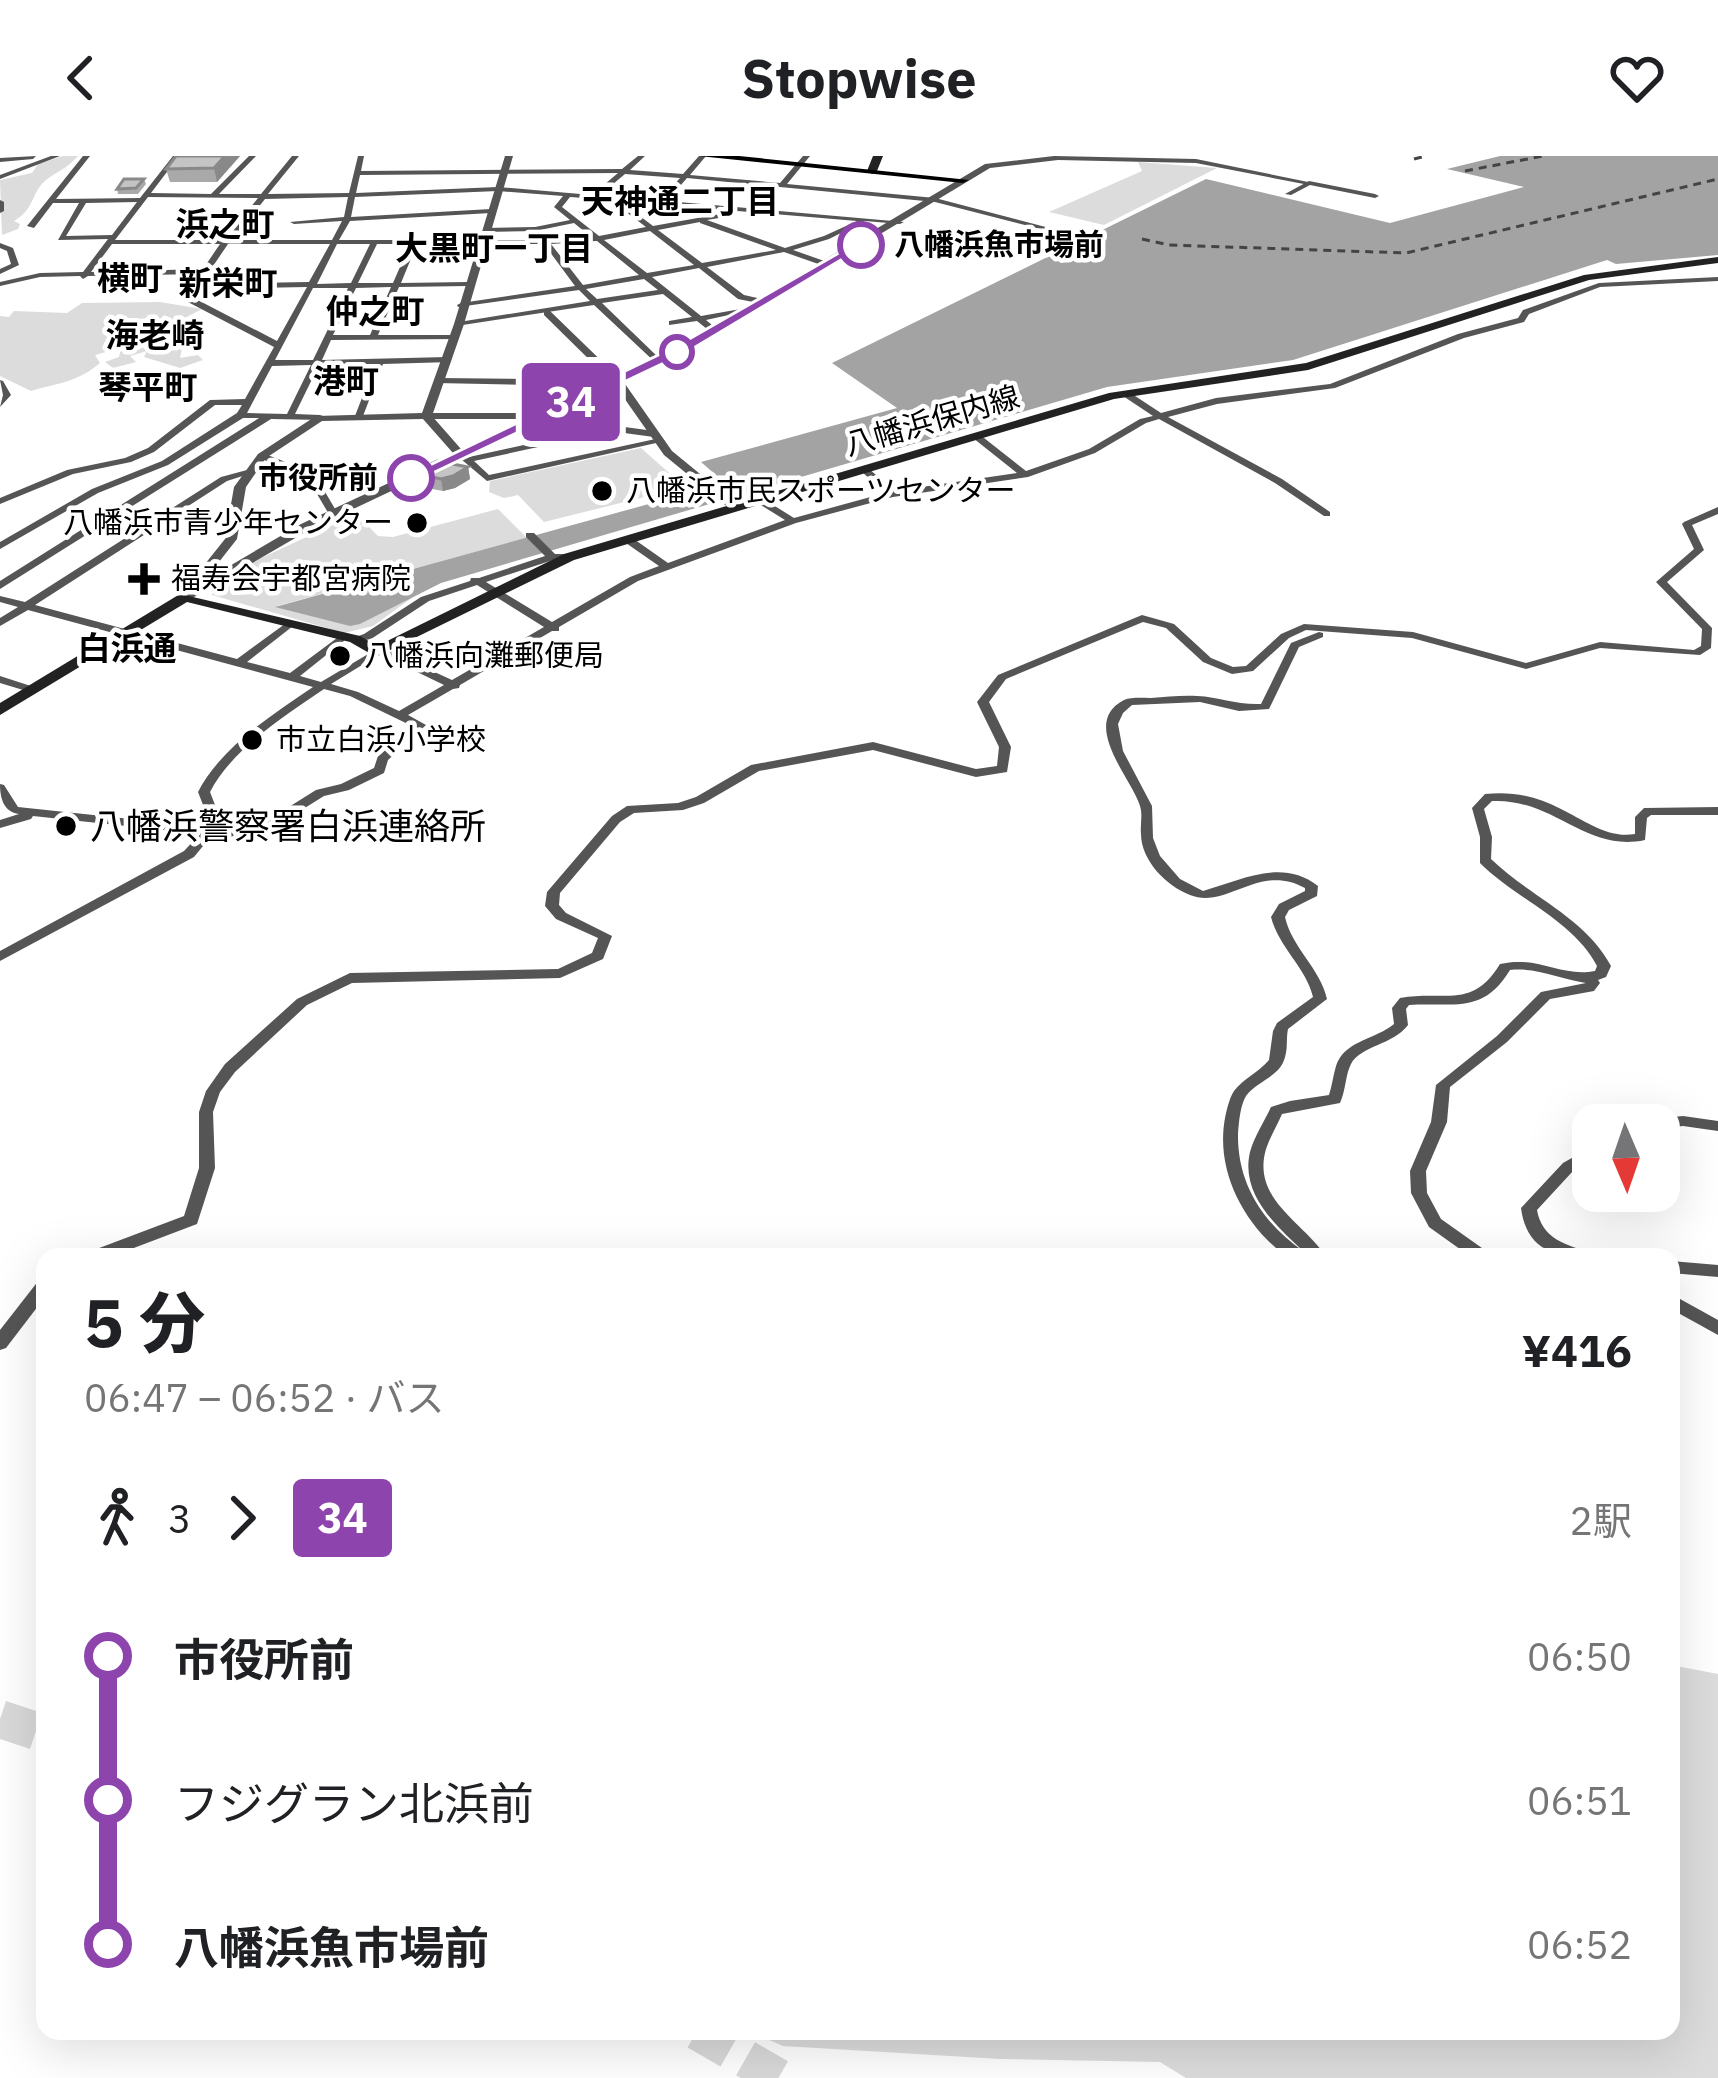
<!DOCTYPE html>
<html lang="ja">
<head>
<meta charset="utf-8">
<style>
  body { margin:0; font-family:"IBM Plex Sans","Noto Sans JP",sans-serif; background:#f6f6f6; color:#202124; height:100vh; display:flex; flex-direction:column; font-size:45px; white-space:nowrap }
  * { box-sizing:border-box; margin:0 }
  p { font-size:39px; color:#757577 }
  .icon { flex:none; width:66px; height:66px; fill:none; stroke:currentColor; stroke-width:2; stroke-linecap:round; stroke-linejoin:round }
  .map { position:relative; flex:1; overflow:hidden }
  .side { position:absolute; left:36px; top:1092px; width:1644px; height:792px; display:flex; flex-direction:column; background:#fff; border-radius:24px; box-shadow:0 12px 48px #0002 }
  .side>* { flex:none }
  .badge { padding:0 24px; border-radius:9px; font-size:42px; line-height:78px }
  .needle { width:78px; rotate:178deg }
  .tools { position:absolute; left:1572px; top:948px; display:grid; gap:24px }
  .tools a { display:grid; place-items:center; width:108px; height:108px; border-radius:24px; background:#fff; box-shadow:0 12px 48px #0002; font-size:60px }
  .map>.badge { position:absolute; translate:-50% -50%; box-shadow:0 0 0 6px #fff }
  .legs { display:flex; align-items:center; gap:18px; height:132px; padding:0 48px; font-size:39px }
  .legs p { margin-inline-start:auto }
  .summary { display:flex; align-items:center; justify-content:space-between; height:204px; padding:0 48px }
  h1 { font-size:66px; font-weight:800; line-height:90px }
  ul { padding:0 48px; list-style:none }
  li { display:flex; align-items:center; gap:42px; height:144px; font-size:45px }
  li i { display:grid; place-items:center; width:18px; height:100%; margin:0 15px; background:currentColor }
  li i::after { content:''; width:30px; height:30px; margin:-15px; border:9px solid; border-radius:50%; background:#fff }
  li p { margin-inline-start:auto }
  li:first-child i { background:linear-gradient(#0000 50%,currentColor 0) }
  li:last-child i { background:linear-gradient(currentColor 50%,#0000 0) }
  header { display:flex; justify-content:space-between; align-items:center; height:156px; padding:0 48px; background:#fff; font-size:54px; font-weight:800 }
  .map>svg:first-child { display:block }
  .green { fill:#dcdcdc }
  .water { fill:#a3a3a3 }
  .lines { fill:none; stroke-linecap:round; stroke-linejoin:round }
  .ferry { stroke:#444; stroke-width:3; stroke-dasharray:8 6; stroke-linecap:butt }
  .motorway-tunnel { stroke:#d9d9d9; stroke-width:38; stroke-dasharray:38 18; stroke-linecap:butt }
  .minor { fill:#555; fill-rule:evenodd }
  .tertiary { fill:#555; fill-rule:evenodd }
  .secondary { fill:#222; fill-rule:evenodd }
  .primary { fill:#000; fill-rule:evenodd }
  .wall { fill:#a9a9a9 }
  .shaded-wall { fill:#898989 }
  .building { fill:#c4c4c4; stroke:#898989; stroke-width:3 }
  .line-1 { fill:#8e44ad; stroke:#fff; stroke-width:3 }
  .stop-1-dot { fill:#fff; stroke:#8e44ad; stroke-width:6 }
  .poi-dot { fill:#000; stroke:#fff; stroke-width:4.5 }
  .labels { text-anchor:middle; stroke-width:9; stroke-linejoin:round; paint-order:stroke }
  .far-stop-label { font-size:30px; font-weight:bold; fill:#000; stroke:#fff; text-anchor:start }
  .far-street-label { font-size:30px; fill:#000; stroke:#fff }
  .far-poi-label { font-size:30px; fill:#000; stroke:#fff; text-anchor:start }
  .far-neighbourhood-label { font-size:33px; font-weight:bold; fill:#000; stroke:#fff }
  .poi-label { font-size:36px; fill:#000; stroke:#fff; text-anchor:start }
</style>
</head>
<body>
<header><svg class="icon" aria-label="back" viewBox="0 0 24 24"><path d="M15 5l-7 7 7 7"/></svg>Stopwise<svg class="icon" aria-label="heart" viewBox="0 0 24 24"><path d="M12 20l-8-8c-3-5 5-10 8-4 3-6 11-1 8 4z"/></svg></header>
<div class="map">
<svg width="1718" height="1922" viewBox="0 0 1718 1922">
  <rect width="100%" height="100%" fill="#fff"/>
  <g class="green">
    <path d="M63,0H78C63,16 58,14 45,25C31,37 35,53 14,65L20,68L18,73L2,79L0,24L32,17L38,8Z"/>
    <path d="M1138,6L1217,12L1104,69L1049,56L1142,15Z"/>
    <path d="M82,147L160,146L202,153L185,162L203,177L185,178L180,202L198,199L203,204L180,212L144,201L147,195L130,200L136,206L113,212L105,206L119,201L121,192L95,199L100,207C78,226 58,227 31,235L0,220V160L9,161L14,155L67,157Z"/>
    <path d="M641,292L685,331L544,366L518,339L504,342L489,336L490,325Z"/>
    <path d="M498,353L527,382L277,450L360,468L420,436L373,470L344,477L212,439L215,429L257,404L356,358L378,380L393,381Z"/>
    <path d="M1671,1509L1718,1518V1922H1186L1160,1906L1000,1903L783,1890L749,1875H1671Z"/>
  </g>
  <path class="water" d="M1500,0H1718V99L1616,108L1607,104L1293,204L1107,231L441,427L360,468L350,470L275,451L725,327L701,306L897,252L832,207L1206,23L1390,67L1524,31L1447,13Z"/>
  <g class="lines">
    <g class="ferry">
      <path d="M1414,3L1426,0"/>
      <path d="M1465,15L1543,0"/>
      <path d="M1142,83L1169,89L1406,97L1718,23"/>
    </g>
    <g class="motorway-tunnel">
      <path d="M0,1563L45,1578"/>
      <path d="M697,1875L779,1922"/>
    </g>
    <g class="minor">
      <path d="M36,0L33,3L0,6V2Z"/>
      <path d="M51,0H60L0,23V19Z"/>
      <path d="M83,0H90L56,43L140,42L173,0H179L151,37L211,38L249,0H256L219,38H261L292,0H299L268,38L349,37L358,0H364L361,15L622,13L638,0H645L630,14L683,18L699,0H706L690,19L780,27L803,0H810L787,28L935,42L1084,81L1080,83L935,46L687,22L667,45L904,66L900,68L865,65L829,83L793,94L830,107L827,111L784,96L707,111L744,139L766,144L767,146L763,148L738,143L699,112L652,121L701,160L752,151L756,153L706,164L712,169L723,170V174L707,173L697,165L669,169V165L692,161L663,138L602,147L660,203L661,205L657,208L594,149L456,170V166H459L590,145L579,134L458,151L457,149L461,147L575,130L544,88H417L401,127L468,126L472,128L468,130L399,131L378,179H455L459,181L458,183L331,184L322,204L448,201L451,202V206L383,208L363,260L359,263L355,260L375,208L319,209L295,258L320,259L323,260V264L271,263L0,433V425L259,262H243L168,309L98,337L0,393V386L92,333L162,305L237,257L242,249H215L154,296L131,306L73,318L0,348V342L67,314L125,302L148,292L210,244L245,243L274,191L184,144L189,131L200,118L88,120L83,123L80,120L40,121L0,130V126L40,117L83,116L108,83L58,84L79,47H53L34,72L27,70ZM618,17L592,39L498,31L356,37L360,19ZM625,18L680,22L660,44L600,39ZM498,35L563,40L554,51L570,64L535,71L485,72L482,76L535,75L574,67L591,81L546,84H339L350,65L491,57L495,55L491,53L351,61L355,41ZM148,41L258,42L224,84H115ZM348,41L344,61L290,66L294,68L342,65L332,84H232L265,43ZM570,41L610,44L646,71L599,80L562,51ZM620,45L857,65L824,80L785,92L707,64L731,60V56L653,70ZM137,46L112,79L66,80L86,47ZM700,66V67L776,94L702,107L658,74ZM650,75L694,109L647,117L604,84ZM596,85H597L639,119L583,129L551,88ZM112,88H220L203,113L91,116ZM228,88H330L309,126L200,128L208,118L264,116L268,114L264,112L211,113ZM337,88H370L351,127L317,128ZM377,88H410L393,127H358ZM644,123L658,134L597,143L586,133ZM307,131L277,185L192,141L197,133ZM391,131L370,179H333L356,132ZM313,132H348L313,204H275ZM311,209L287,258L247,257L272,210Z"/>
      <path d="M1309,25L1375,38L1379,40L1375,42L1310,29L1291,39L1285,38Z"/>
      <path d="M0,44L4,46V55L0,57Z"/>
      <path d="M0,87L13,92L19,109L0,118V113L11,108L7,95L0,92Z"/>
      <path d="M1718,121V125L1600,131L1529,158L1524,166L1464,182L1335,232L1217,248L1168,261L1282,323L1330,356V360H1324L1275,327L1159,263L1146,267L1095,297L1028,321L893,341L796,367L638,425L559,471V475H552L460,529L459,532L453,533L408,559L426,569L388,604L384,617L349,634L324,640L255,683L212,679L194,701L0,805V795L184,695L200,678L33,660L31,663L0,672V664L19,658C4,656 0,643 0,628L4,629L18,651L206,671L210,667L198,636C221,591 272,559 313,531L28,454L0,470V462L18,451L0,446V440L25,446L221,321L247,314L252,317L227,325L182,354L237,365V369L175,359L35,449L237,503L289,465L294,468L293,470L247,506L290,517L341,479L346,482L345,484L300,520L321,526L380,491L452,524L544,471L477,429L429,445L371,483L355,486L350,483L364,478L421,441L470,425L471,422H479L545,400L526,381V377H534L555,398H569L574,401L569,404H553L486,426L552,466L630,421L659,410L623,385V381H631L668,407L785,364L756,346V342H762L794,362L885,337L861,315V311H867L894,335L1017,317L973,282V278H979L1026,315L1089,293L1140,263L1153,260L1123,240V236H1129L1161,257L1216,242L1330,228L1458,178L1518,162L1523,154L1599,127ZM380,498L444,529L399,555L358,536L331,528ZM324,533L350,540L412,570L378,600L374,612L341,628L316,634L249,676L218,673L222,667L210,636C231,594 286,559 324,533Z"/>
      <path d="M439,222L533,223L537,226L533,229L436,227L435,225Z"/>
      <path d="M0,224L3,225L11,239L0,251L3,239Z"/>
      <path d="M522,257L654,275L659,278L654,281L602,274L601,277L598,278L474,305L489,319L660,282L665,285L487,325L455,298L457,296H463L469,301L596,273L522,263H426L422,260L426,257Z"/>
      <path d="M259,298H265L314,317L338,358L336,360H330L307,321L259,302Z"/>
      <path d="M1718,351V358L1692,369L1704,394L1667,426L1712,472L1711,492L1700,499L1600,492L1526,513L1412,482L1306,474L1289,482L1253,515L1232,518L1203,506L1166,472L1143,466L1006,523L989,546L1011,591L1007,616L976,621L873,594L759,615L704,647L683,654L634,657L620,666L560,737L559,749L566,757L612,780L603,803L560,822L352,827L307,849L235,916L220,936L213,956L215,1012L197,1068L110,1101H84L86,1097L184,1060L199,1012V956L206,935L225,908L297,843L350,817L558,813L592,797L598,782L556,763L545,750L547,736L612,660L627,650L678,647L696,641L751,609L873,586L976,613L997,610L999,591L977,546L998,519L1142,459L1174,468L1211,502L1233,511L1246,510L1281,478L1304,468L1413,476L1526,507L1600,486L1694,494L1701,490L1702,473L1656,426L1694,393L1682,368L1684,366Z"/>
      <path d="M1319,476L1323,477V481L1299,491L1269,553L1239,555L1200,546L1132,549L1123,557L1118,568L1123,595L1152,650L1153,682L1160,700L1180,723L1203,735C1242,724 1282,702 1318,730L1317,740L1289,754L1285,761C1292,792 1320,812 1327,843L1288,873C1286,882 1288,892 1285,901C1280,921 1257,925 1246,940C1240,950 1239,966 1238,977C1237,1028 1263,1067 1303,1095C1277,1070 1240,1039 1250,996C1254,981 1264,966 1271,951L1290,945L1329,939C1332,930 1333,920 1336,910C1344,886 1371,884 1390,871L1394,868L1392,852L1400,842C1445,834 1472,854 1500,808C1538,799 1562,822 1595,815L1597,810C1573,764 1516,743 1480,707V681L1472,652L1485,638C1512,635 1536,640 1561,653C1584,664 1608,683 1635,678V661L1644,652L1718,651V659H1651L1647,662L1645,684C1586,697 1554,642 1492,645L1484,653L1492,681L1491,703C1530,741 1585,761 1611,810L1606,821L1598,824L1600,827L1594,835L1550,843L1507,886L1450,931L1447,966L1426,1015L1427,1037L1441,1063L1489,1097L1491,1101H1471L1429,1071L1411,1037L1410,1015L1431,966L1436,929L1497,880L1541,836L1586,827C1560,823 1536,811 1510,814C1483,859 1453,846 1409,849L1406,853L1408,869C1393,889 1360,890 1351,908C1345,920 1346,934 1340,947L1282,958C1277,970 1270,981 1266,993C1252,1041 1299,1064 1323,1096L1320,1101H1287C1245,1070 1215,1016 1225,962C1227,953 1229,943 1234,935C1243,923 1259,916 1269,904L1273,875L1277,867L1313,841C1306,811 1279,792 1271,761L1279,748L1305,735V732C1259,706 1227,754 1190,739C1166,730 1141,704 1141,678C1140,668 1143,659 1140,650C1132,623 1079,567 1124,544C1131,541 1143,542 1151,542C1166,541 1182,539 1197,540C1220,541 1236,549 1261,548L1291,487Z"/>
      <path d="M0,520L37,532L39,534L33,537L0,527Z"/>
      <path d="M1683,960L1718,965V975L1683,970L1659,973V969H1636L1644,964Z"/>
      <path d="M1593,990V1003L1573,1015L1537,1054C1542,1083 1566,1089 1592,1097L1594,1101C1556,1101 1527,1096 1521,1052L1563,1007Z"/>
      <path d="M1671,1105L1718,1109V1121L1671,1117Z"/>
      <path d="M45,1123V1141L6,1192L0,1194V1174L39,1124Z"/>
      <path d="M1671,1138L1718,1164V1179L1671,1153Z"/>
    </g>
    <path class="tertiary" d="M505,0H513L464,168L432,260L461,293L609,223L544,159V155H550L617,220L678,191L985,8L1054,0L1196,3L1313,27L1309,29L1196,7L1058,4L990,12L686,195L623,225L672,295L738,349V353H730L664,299L615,229L309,374L189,444H181V438L193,431L189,428L225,383L234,331L258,298L316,260L422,257L454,168ZM423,263L453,297L301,368L204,425L237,383L246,331L266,302L322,265Z"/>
    <g class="secondary">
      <path d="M873,0H883L877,15L872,18L867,15Z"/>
      <path d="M1718,101V107L1589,124L1308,214L1114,243L574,404L376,501L350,486L187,446L0,559V547L180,438L360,480L377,490L564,398L1109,237L1306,207L1584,119Z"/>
    </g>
    <path class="primary" d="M699,0H739L969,24L963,27Z"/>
  </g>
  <g class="wall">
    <path d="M176,0H240L217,26H170L166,13Z"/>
    <path d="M144,23L146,28L138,38H118L117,33Z"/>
    <path d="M468,311L470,323L455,332L443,335L415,330L413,317Z"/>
  </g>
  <g class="shaded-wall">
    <path d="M225,0H240L217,26L214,12Z"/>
    <path d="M468,311L470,323L455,332L443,335L441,323Z"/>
  </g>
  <g class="building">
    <path d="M176,0H225L214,12L166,13Z"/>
    <path d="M124,23H144L136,32L117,33Z"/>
    <path d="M437,305L468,311L453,320L441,323L413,317Z"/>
  </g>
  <path class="line-1" d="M856,87L866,89L687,196L416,325L403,322L677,190Z"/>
  <g class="stop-1-dot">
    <circle cx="861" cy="89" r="21"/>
    <circle cx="677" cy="196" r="15"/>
    <circle cx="411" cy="322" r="21"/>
  </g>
  <g class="poi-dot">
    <circle cx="602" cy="335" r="12"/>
    <circle cx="417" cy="367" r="12"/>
    <path d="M138 405h12v12h12v12h-12v12h-12v-12h-12v-12h12z"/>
    <circle cx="340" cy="500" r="12"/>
    <circle cx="252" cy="584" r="12"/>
    <circle cx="66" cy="670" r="12"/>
  </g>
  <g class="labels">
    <g class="far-stop-label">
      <text x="894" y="99">八幡浜魚市場前</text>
      <text x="378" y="332" text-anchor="end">市役所前</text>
    </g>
    <g class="far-street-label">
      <text transform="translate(932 265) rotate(-16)" y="10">八幡浜保内線</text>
    </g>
    <g class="far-poi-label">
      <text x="626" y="345">八幡浜市民スポーツセンター</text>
      <text x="393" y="377" text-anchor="end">八幡浜市青少年センター</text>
      <text x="171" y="433">福寿会宇都宮病院</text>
      <text x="364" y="510">八幡浜向灘郵便局</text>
      <text x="276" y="594">市立白浜小学校</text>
    </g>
    <g class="far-neighbourhood-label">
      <text x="680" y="57">天神通二丁目</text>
      <text x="225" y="80">浜之町</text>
      <text x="494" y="104">大黒町一丁目</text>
      <text x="130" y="134">横町</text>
      <text x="228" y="139">新栄町</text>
      <text x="375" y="167">仲之町</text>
      <text x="155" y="191">海老崎</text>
      <text x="346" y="237">港町</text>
      <text x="148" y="243">琴平町</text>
      <text x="127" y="504">白浜通</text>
    </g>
    <g class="poi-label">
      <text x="90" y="683">八幡浜警察署白浜連絡所</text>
    </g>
  </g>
</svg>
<div class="tools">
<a><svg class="needle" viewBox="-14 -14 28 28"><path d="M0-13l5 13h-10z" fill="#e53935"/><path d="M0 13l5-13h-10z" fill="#757577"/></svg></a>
</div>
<b class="badge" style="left:571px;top:246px;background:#8e44ad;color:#fff">34</b>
<section class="side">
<div class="summary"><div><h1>5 分</h1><p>06:47 – 06:52 · バス</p></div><b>¥416</b></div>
<div class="legs"><svg class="icon" aria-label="walk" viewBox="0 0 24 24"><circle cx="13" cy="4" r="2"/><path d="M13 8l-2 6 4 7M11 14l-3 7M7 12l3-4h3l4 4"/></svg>3<svg class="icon" aria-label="forward" viewBox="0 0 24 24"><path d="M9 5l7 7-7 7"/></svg><b class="badge" style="background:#8e44ad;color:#fff">34</b><p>2駅</p></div>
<ul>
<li><i style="color:#8e44ad"></i><b>市役所前</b><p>06:50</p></li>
<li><i style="color:#8e44ad"></i><span>フジグラン北浜前</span><p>06:51</p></li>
<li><i style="color:#8e44ad"></i><b>八幡浜魚市場前</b><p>06:52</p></li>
</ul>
</section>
</div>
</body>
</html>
